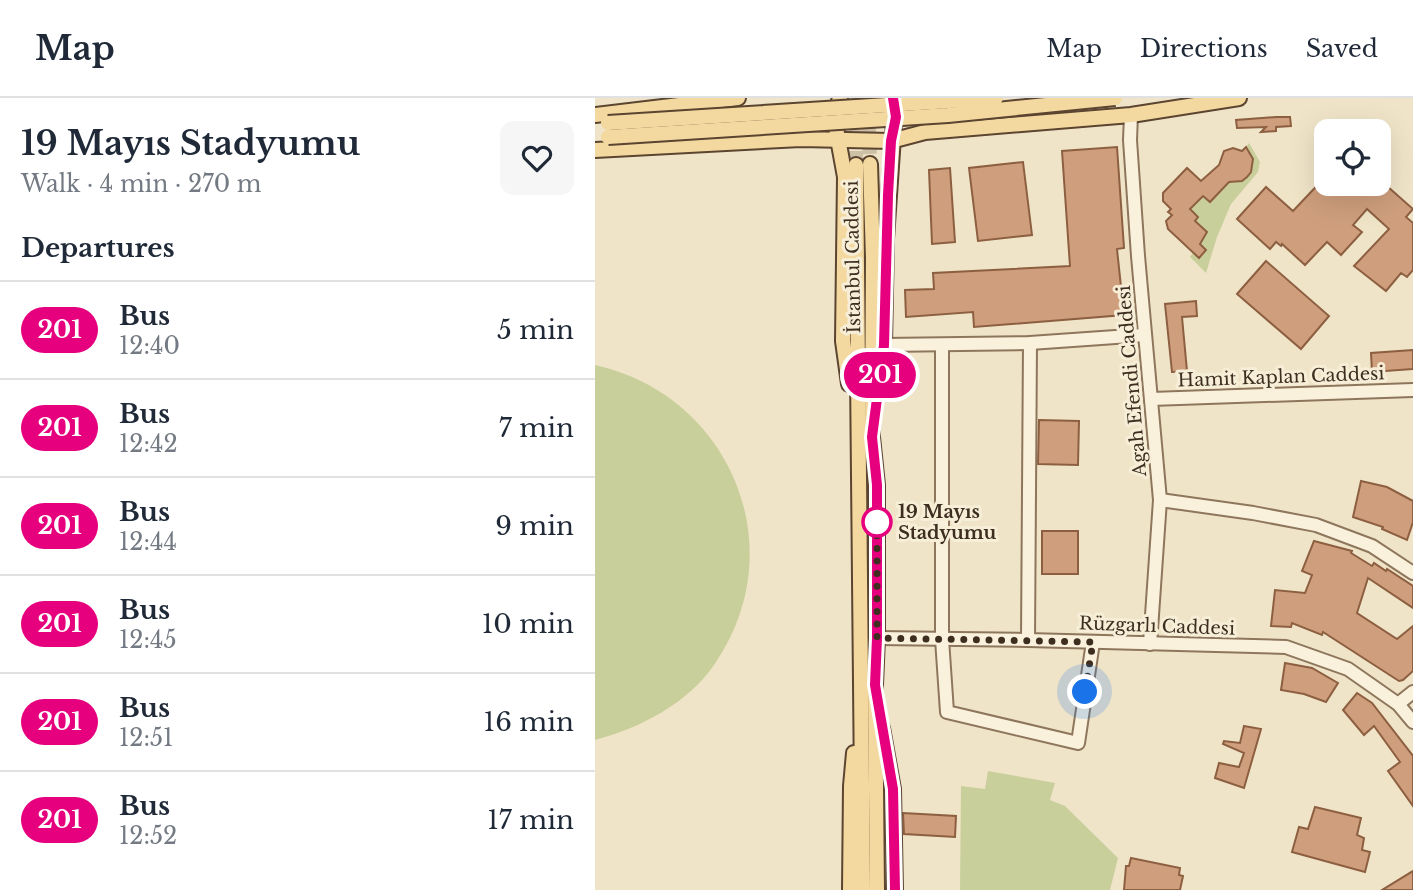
<!DOCTYPE html>
<html lang="en">
<head>
<meta charset="utf-8">
<style>
  body { margin:0; font-family:"Libre Baskerville",serif; background:#f6f6f7; color:#1f2937; height:100vh; display:flex; flex-direction:column; font-size:26px; white-space:nowrap }
  * { box-sizing:border-box; margin:0 }
  p { font-size:23px; color:#747a83 }
  .icon { flex:none; width:38px; height:38px; fill:none; stroke:currentColor; stroke-width:2; stroke-linecap:round; stroke-linejoin:round }
  .map { position:relative; flex:1; overflow:hidden }
  .side { display:flex; flex-direction:column; background:#fff; width:595px }
  .side>* { flex:none }
  .badge { padding:0 14px; border-radius:23px; font-size:24px; line-height:46px }
  .tools { position:absolute; left:719px; top:21px; display:grid; gap:14px }
  .tools a { display:grid; place-items:center; width:77px; height:77px; border-radius:14px; background:#fff; box-shadow:0 7px 28px #0002; font-size:35px }
  .you { position:absolute; width:35px; height:35px; margin:-18px; border:5px solid #fff; border-radius:50%; background:#1a73e8; box-shadow:0 0 0 10px #1a73e833 }
  .map>.badge { position:absolute; translate:-50% -50%; box-shadow:0 0 0 4px #fff }
  h2 { padding:0 21px; font-size:26px; line-height:63px }
  .round { display:grid; place-items:center; flex:none; width:74px; height:74px; border-radius:14px; background:#f6f6f7 }
  .overview { display:flex; align-items:center; justify-content:space-between; height:119px; padding:0 21px }
  h1 { font-size:33px; font-weight:700; line-height:52px }
  ul { padding:0; list-style:none }
  li { display:flex; align-items:center; gap:21px; height:98px; padding:0 21px; border-top:2px solid #e0e1e3 }
  li div { flex:1 }
  li b { display:block; font-size:26px }
  li em { font-style:normal }
  li .badge { min-width:77px; font-weight:700; text-align:center }
  header { display:flex; align-items:center; gap:42px; box-sizing:border-box; height:98px; padding:0 35px; background:#fff; border-bottom:2px solid #e0e1e3 }
  header strong { font-size:33px }
  nav { display:flex; gap:38px; margin-inline-start:auto; font-size:24px }
  main { display:flex; flex:1; min-height:0 }
  .map>svg:first-child { display:block }
  .green { fill:#c9cf9b }
  .building { fill:#cf9f7d; stroke:#8d5f41; stroke-width:2 }
  .lines { fill:none; stroke-linecap:round; stroke-linejoin:round }
  .major-tunnel { stroke:#ccc0a6; stroke-width:14; stroke-dasharray:14 7; stroke-linecap:butt }
  .minor-casing { stroke:#8d765c; stroke-width:16 }
  .major-casing { stroke:#5b4430; stroke-width:18 }
  .minor { stroke:#faf1dc; stroke-width:12 }
  .major { stroke:#f3d9a0; stroke-width:14 }
  .major-bridge-casing { stroke:#5b4430; stroke-width:18; stroke-linecap:butt }
  .major-bridge { stroke:#f3d9a0; stroke-width:14 }
  .line-casing { stroke:#fff; stroke-width:16 }
  .line { stroke:#e6007e; stroke-width:10 }
  .walk { stroke:#3d2e20; stroke-width:7; stroke-dasharray:0 12.6 }
  .stop-dot { fill:#fff; stroke:#e6007e; stroke-width:3.5 }
  .labels { text-anchor:middle; stroke-width:6; stroke-linejoin:round; paint-order:stroke }
  .street-label { font-size:18px; fill:#3d2e20; stroke:#f7eed8 }
  .stop-label { font-size:18px; font-weight:bold; fill:#3d2e20; stroke:#f7eed8; text-anchor:start }
</style>
</head>
<body>
<header>
<strong>Map</strong>
<nav><a>Map</a><a>Directions</a><a>Saved</a></nav>
</header>
<main>
<section class="side">
<div class="overview"><div><h1>19 Mayıs Stadyumu</h1><p>Walk · 4 min · 270 m</p></div><a class="round"><svg class="icon" aria-label="heart" viewBox="0 0 24 24"><path d="M12 20l-8-8c-3-5 5-10 8-4 3-6 11-1 8 4z"/></svg></a></div>
<h2>Departures</h2>
<ul>
<li><span class="badge" style="background:#e6007e;color:#fff">201</span><div><b>Bus</b><p>12:40</p></div><em>5 min</em></li>
<li><span class="badge" style="background:#e6007e;color:#fff">201</span><div><b>Bus</b><p>12:42</p></div><em>7 min</em></li>
<li><span class="badge" style="background:#e6007e;color:#fff">201</span><div><b>Bus</b><p>12:44</p></div><em>9 min</em></li>
<li><span class="badge" style="background:#e6007e;color:#fff">201</span><div><b>Bus</b><p>12:45</p></div><em>10 min</em></li>
<li><span class="badge" style="background:#e6007e;color:#fff">201</span><div><b>Bus</b><p>12:51</p></div><em>16 min</em></li>
<li><span class="badge" style="background:#e6007e;color:#fff">201</span><div><b>Bus</b><p>12:52</p></div><em>17 min</em></li>
</ul>
</section>
<div class="map">
<svg width="818" height="792" viewBox="0 0 818 792">
  <rect width="100%" height="100%" fill="#f0e4c8"/>
  <g class="green">
    <path d="M654,45L665,64L663,74L636,106L622,139L611,175L595,159L612,134L600,123L603,119L595,111L608,98L615,104L634,84C656,86 664,65 651,49Z"/>
    <path d="M0,267C136,297 200,451 119,567C92,606 45,630 0,642Z"/>
    <path d="M393,673L460,685L455,702L470,708L523,760L515,792H365L366,688L390,691Z"/>
  </g>
  <g class="building">
    <path d="M681,19H695L696,28L681,29V33L666,34L671,29L642,30L641,22Z"/>
    <path d="M522,49L529,150L522,151L529,217L379,229L378,214L311,219L310,192L339,191L338,175L475,168L467,53Z"/>
    <path d="M651,49L658,61L656,74L652,79L647,83L634,84L615,104L608,98L595,111L603,119L600,123L612,134L605,146L611,152L604,160L573,131L571,123L577,117L573,114L576,111L568,103V95L592,70L606,83L624,67L629,53L638,50L647,53Z"/>
    <path d="M428,64L437,137L383,143L374,70Z"/>
    <path d="M355,70L360,144L337,146L334,72Z"/>
    <path d="M732,77V86H784V81L818,111L811,119L818,125V172L812,179L806,175L791,193L759,168L794,131L772,111L758,127L767,134L746,157L732,144L710,167L687,146L686,148L681,144L675,151L642,121L671,89L698,113Z"/>
    <path d="M671,163L734,218L706,251L642,196Z"/>
    <path d="M601,203L602,218L587,219L592,273L577,274L570,206Z"/>
    <path d="M818,252V271L777,274L776,255Z"/>
    <path d="M444,322L484,323L483,367L443,366Z"/>
    <path d="M766,383L792,389L818,403V424L812,442L787,431L788,429L758,419Z"/>
    <rect x="447" y="433" width="36" height="43"/>
    <path d="M719,443L757,453L756,455L777,468L779,465L791,473L792,471L818,488V510L773,480L762,515L802,541L818,528V573L808,582L804,583L728,534L727,537L697,525L696,529L676,528L680,492L710,495L717,477L707,473Z"/>
    <path d="M690,565L717,570L743,585L731,604L709,596L686,592Z"/>
    <path d="M762,595L777,605L818,658V708L793,673L805,664L779,628L769,637L748,612Z"/>
    <path d="M649,628L666,631L649,690L620,680L624,665L644,669L649,655L628,646L629,643L645,645Z"/>
    <path d="M720,709L766,720L762,737L769,740L767,752L775,754L770,774L697,754L704,729L713,731Z"/>
    <path d="M308,715L361,718L360,739L309,736Z"/>
    <path d="M536,760L585,770L584,777L588,778L585,792H529L531,768H534Z"/>
    <path d="M818,773V792H787Z"/>
  </g>
  <g class="lines">
    <g class="major-tunnel">
      <path d="M273,0L275,66"/>
      <path d="M261,67V0"/>
    </g>
    <defs>
      <g id="minor">
        <path d="M536,17L535,42L543,158L565,402L555,546"/>
        <path d="M289,247L435,245L549,237"/>
        <path d="M347,247V541L352,614L483,645L498,544"/>
        <path d="M556,301L818,292"/>
        <path d="M565,402L658,415L721,427L777,448L818,475"/>
        <path d="M282,540L433,542L691,549L753,571L803,606L818,624"/>
        <path d="M433,542L435,245"/>
        <path d="M803,606L818,594"/>
      </g>
      <g id="major">
        <path d="M245,0L239,19L250,79L248,243L254,286"/>
        <path d="M0,17L143,0"/>
        <path d="M0,52L206,41L296,43L330,34L536,17L644,0"/>
        <path d="M275,66L278,160L277,339L282,387V540L280,587L282,792"/>
        <path d="M261,67L268,792"/>
        <path d="M286,272L289,247L291,141L300,10"/>
        <path d="M287,630L298,691L300,792"/>
        <path d="M255,792L256,688L259,655"/>
      </g>
    </defs>
    <use href="#minor" class="minor-casing"/>
    <use href="#major" class="major-casing"/>
    <use href="#minor" class="minor"/>
    <use href="#major" class="major"/>
    <defs>
      <g id="major-bridge">
        <path d="M13,25L401,0"/>
        <path d="M13,39L353,17L520,0"/>
      </g>
    </defs>
    <use href="#major-bridge" class="major-bridge-casing"/>
    <use href="#major-bridge" class="major-bridge"/>
  </g>
  <g class="lines">
    <defs>
      <path id="line" d="M298,0L301,19L296,43L293,97L289,247L277,339L282,387V540L280,587L298,691L300,792"/>
    </defs>
    <use href="#line" class="line-casing"/>
    <use href="#line" class="line"/>
    <path class="walk" d="M282,424V412V540L498,544L490,594"/>
  </g>
  <circle class="stop-dot" cx="282" cy="424" r="14"/>
  <g class="labels">
    <g class="street-label">
      <text transform="translate(258 159) rotate(-91)" y="6">İstanbul Caddesi</text>
      <text transform="translate(686 279) rotate(-2)" y="6">Hamit Kaplan Caddesi</text>
      <text transform="translate(537 283) rotate(-95)" y="6">Agah Efendi Caddesi</text>
      <text transform="translate(562 528) rotate(2)" y="6">Rüzgarlı Caddesi</text>
    </g>
    <g class="stop-label">
      <text x="303" y="420">19 Mayıs<tspan x="303" dy="21">Stadyumu</tspan></text>
    </g>
  </g>
</svg>
<div class="tools">
<a><svg class="icon" aria-label="locate" viewBox="0 0 24 24"><circle cx="12" cy="12" r="6"/><path d="M12 2v4M12 18v4M2 12h4M18 12h4"/></svg></a>
</div>
<div class="you" style="left:490px;top:594px"></div>
<b class="badge" style="left:285px;top:277px;background:#e6007e;color:#fff">201</b>
</div>
</main>
</body>
</html>
